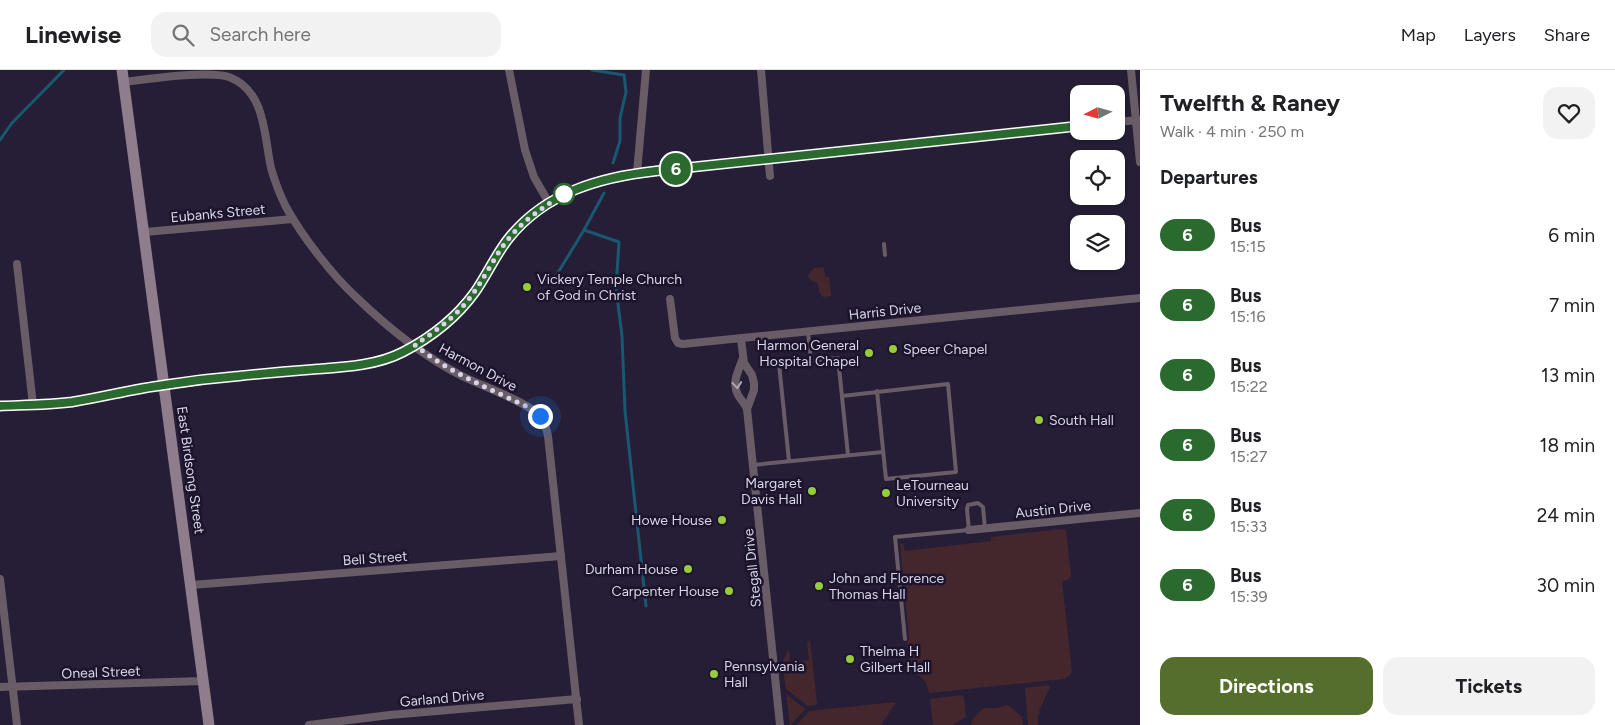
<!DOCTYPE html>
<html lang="en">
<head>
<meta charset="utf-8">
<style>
  body { margin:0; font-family:Figtree,sans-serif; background:#f2f2f2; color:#202124; height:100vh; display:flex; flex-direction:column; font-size:19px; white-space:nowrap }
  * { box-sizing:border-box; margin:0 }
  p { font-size:16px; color:#757577 }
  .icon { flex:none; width:28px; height:28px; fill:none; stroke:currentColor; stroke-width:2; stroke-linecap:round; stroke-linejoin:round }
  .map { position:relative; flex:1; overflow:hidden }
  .side { display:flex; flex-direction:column; background:#fff; width:475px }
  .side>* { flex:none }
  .badge { padding:0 10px; border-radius:16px; font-size:18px; line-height:32px }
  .needle { width:32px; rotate:264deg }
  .tools { position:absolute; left:1070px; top:15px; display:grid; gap:10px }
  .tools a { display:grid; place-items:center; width:55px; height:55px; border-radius:10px; background:#fff; box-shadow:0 1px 4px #0004; font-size:25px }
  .you { position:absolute; width:25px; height:25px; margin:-12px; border:4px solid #fff; border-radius:50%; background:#1a73e8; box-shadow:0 0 0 8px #1a73e833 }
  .map>.badge { position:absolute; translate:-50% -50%; box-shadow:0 0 0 2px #fff }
  h2 { padding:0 20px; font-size:19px; line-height:45px }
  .round { display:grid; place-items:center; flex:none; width:52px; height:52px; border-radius:15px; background:#f2f2f2 }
  .overview { display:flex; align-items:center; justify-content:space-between; height:85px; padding:0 20px }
  h1 { font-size:24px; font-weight:700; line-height:38px }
  .primary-button { display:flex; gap:10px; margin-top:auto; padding:10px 20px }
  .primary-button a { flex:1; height:58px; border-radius:15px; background:#556e2d; color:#fff; font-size:20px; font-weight:700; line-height:58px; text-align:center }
  .primary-button a+a { background:#f2f2f2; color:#202124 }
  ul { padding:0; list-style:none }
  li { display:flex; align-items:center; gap:15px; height:70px; padding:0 20px }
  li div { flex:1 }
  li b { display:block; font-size:19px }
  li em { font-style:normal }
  li .badge { min-width:55px; font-weight:700; text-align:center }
  header { display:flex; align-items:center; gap:30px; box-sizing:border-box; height:70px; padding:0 25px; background:#fff; border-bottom:1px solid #e0e0e0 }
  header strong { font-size:24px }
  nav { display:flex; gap:28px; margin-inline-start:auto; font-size:18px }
  .search { width:350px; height:45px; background:#f2f2f2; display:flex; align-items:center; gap:12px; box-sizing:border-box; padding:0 18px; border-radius:15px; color:#757577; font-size:19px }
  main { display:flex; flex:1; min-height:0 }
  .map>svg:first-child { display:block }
  .green { fill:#44262d }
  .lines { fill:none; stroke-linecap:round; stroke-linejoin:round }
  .stream { stroke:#195871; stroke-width:3 }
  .lane { stroke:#685c66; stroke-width:4 }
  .street { stroke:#685c66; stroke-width:8 }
  .secondary { stroke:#8f7d8c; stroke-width:11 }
  .oneway { stroke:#aca5b3 }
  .line-casing { stroke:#fff; stroke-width:11 }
  .line { stroke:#2b6a2f; stroke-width:8 }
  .walk { stroke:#d9d5e6; stroke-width:5; stroke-dasharray:0 9 }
  .stop-dot { fill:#fff; stroke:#2b6a2f; stroke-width:2.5 }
  .poi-dot { fill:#96cc39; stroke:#1c142c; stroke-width:2 }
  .labels { text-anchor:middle; stroke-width:5; stroke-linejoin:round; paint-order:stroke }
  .street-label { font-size:14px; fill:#d9d5e6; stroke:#1c142c }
  .poi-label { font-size:14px; fill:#d9d5e6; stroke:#1c142c; text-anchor:start }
</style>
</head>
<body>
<header>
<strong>Linewise</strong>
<div class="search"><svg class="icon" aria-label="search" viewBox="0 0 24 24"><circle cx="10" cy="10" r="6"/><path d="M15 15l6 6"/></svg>Search here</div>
<nav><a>Map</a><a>Layers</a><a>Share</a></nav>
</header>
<main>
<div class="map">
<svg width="1140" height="655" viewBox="0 0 1140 655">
  <rect width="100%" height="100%" fill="#251e36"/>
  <g class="green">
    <path d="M824,197L825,207H829L831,226L823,227L819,222L818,214C814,210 809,212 808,205L814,198Z"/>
    <path d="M1060,459L1066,460L1071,506L1068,510L1062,511L1072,602L1069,606L1064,609L929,623C927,611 922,605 911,603L909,599L907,570L909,569L900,474L903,473L905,481L991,471V467Z"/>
    <path d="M810,570L817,633L816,635L808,636L786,619L782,593L789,579L790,592L809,590L807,573Z"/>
    <path d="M1048,615L1050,617L1039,641L1040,643L1038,645V655H1028L1025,618Z"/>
    <path d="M786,624L805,639L791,655H790Z"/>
    <path d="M961,625L964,627L966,647L952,655H933L930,629Z"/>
    <path d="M895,632V634L881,655H797L809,641Z"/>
    <path d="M1008,635L1022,647L1023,655H971L972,650L983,638H996Z"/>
  </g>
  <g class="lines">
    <g class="stream">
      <path d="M592,0L624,5L626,22L620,48V71L613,93"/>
      <path d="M0,70L12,53L64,0"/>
      <path d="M604,123L584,160L619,172L616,218L622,266L625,341L646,536"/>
      <path d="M551,214L584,160"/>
    </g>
    <g class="lane">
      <path d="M884,174L885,185"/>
      <path d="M808,262L811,291"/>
      <path d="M842,326L948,314L956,402L886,409L877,321"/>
      <path d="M789,391L779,294L838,288L848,385"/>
      <path d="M753,395L883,382"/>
      <path d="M905,569L895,467L969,460L967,439L968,435L978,433L983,437L985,459"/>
    </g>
    <g class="street">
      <path d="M509,0L525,80L534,107L549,133"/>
      <path d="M761,0L770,106"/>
      <path d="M1131,0L1140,92"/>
      <path d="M123,12C148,9 208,0 229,7C266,21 264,66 271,98C275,112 280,125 286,137C302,166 332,205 356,227C386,256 425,287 462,306C484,317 518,328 537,343C544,349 546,357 548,366L579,655"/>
      <path d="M1116,52L1139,50"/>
      <path d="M637,103L646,0"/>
      <path d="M145,162L293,149"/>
      <path d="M17,194L33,335"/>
      <path d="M670,229L675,268L678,273L683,274L1140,228"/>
      <path d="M741,269L744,293L752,305L754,313V320L747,339"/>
      <path d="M743,288C739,300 731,312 738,325C741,330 745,334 747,339L780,655"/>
      <path d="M0,336C24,335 48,335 72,332C112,326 151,316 191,312C223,308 256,304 288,302C331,298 375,298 413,277C436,263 459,244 475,222C487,205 496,184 509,168C542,126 588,112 637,103L1079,56"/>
      <path d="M969,460L1140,443"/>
      <path d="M0,509L17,655"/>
      <path d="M191,515L561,486"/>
      <path d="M0,617L204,611"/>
      <path d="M309,655L390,645L577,629"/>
    </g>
    <path class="secondary" d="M122,0L209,655"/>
  </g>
  <defs><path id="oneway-chevron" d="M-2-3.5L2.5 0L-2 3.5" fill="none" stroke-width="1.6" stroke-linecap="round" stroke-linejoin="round" transform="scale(1.25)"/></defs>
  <use class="oneway" href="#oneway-chevron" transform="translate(737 315) rotate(85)"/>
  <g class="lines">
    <defs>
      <path id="line" d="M0,336C24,335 48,335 72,332C103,327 133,319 164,315C189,311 214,308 239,306C266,303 292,301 318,299C347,297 378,295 403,282C430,268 457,247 475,222C487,205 496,184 509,168C546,122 601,107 656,101L1079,56"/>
    </defs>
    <use href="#line" class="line-casing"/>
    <use href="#line" class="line"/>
    <path class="walk" d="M540,346L530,338C490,319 450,303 415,275C433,263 451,250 465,234C483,213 493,187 510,167C526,148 544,137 564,124"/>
  </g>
  <circle class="stop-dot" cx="564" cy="124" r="10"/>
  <g class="poi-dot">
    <circle cx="527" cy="217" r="5"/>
    <circle cx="893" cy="279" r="5"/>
    <circle cx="869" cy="283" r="5"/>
    <circle cx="1039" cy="350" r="5"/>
    <circle cx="812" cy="421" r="5"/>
    <circle cx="886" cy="423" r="5"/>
    <circle cx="722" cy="450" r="5"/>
    <circle cx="688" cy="499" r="5"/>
    <circle cx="819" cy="516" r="5"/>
    <circle cx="729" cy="521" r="5"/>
    <circle cx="850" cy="589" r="5"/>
    <circle cx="714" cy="604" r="5"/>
  </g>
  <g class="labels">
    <g class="street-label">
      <text transform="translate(218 143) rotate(-5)" y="5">Eubanks Street</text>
      <text transform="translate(885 241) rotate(-6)" y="5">Harris Drive</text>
      <text transform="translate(478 297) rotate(28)" y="5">Harmon Drive</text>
      <text transform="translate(191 400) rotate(82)" y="5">East Birdsong Street</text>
      <text transform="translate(1053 439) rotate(-6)" y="5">Austin Drive</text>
      <text transform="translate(375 488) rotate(-4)" y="5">Bell Street</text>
      <text transform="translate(752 498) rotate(-96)" y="5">Stegall Drive</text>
      <text transform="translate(101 602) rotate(-2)" y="5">Oneal Street</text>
      <text transform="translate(442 628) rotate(-5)" y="5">Garland Drive</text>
    </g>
    <g class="poi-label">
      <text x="537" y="214">Vickery Temple Church<tspan x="537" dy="16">of God in Christ</tspan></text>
      <text x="859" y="280" text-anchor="end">Harmon General<tspan x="859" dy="16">Hospital Chapel</tspan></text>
      <text x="903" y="284">Speer Chapel</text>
      <text x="1049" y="355">South Hall</text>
      <text x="802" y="418" text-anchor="end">Margaret<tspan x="802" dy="16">Davis Hall</tspan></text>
      <text x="896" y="420">LeTourneau<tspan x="896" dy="16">University</tspan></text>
      <text x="712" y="455" text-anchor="end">Howe House</text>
      <text x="678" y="504" text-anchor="end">Durham House</text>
      <text x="829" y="513">John and Florence<tspan x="829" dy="16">Thomas Hall</tspan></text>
      <text x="719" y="526" text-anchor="end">Carpenter House</text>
      <text x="860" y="586">Thelma H<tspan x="860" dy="16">Gilbert Hall</tspan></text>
      <text x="724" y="601">Pennsylvania<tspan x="724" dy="16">Hall</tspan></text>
    </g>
  </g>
</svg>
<div class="tools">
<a><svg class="needle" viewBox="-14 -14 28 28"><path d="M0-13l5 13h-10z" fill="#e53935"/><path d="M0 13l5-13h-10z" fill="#757577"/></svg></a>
<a><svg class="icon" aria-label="locate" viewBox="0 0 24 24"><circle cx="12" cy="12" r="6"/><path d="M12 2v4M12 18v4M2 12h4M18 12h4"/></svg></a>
<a><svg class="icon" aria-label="layers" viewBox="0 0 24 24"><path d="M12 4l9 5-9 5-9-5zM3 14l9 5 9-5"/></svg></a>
</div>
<div class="you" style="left:540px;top:346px"></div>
<b class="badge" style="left:676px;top:99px;background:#2b6a2f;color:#fff">6</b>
</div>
<section class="side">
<div class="overview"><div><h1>Twelfth &amp; Raney</h1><p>Walk · 4 min · 250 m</p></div><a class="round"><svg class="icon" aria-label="heart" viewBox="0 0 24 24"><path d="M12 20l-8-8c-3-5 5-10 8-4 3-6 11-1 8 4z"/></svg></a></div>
<h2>Departures</h2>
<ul>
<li><span class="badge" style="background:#2b6a2f;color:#fff">6</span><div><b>Bus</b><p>15:15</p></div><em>6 min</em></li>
<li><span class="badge" style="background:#2b6a2f;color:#fff">6</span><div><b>Bus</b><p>15:16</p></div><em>7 min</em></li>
<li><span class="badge" style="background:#2b6a2f;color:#fff">6</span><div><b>Bus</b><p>15:22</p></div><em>13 min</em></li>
<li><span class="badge" style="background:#2b6a2f;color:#fff">6</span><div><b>Bus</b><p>15:27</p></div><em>18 min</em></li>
<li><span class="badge" style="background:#2b6a2f;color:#fff">6</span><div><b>Bus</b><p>15:33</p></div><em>24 min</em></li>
<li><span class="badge" style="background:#2b6a2f;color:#fff">6</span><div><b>Bus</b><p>15:39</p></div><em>30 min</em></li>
</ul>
<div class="primary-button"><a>Directions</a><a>Tickets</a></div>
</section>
</main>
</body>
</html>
